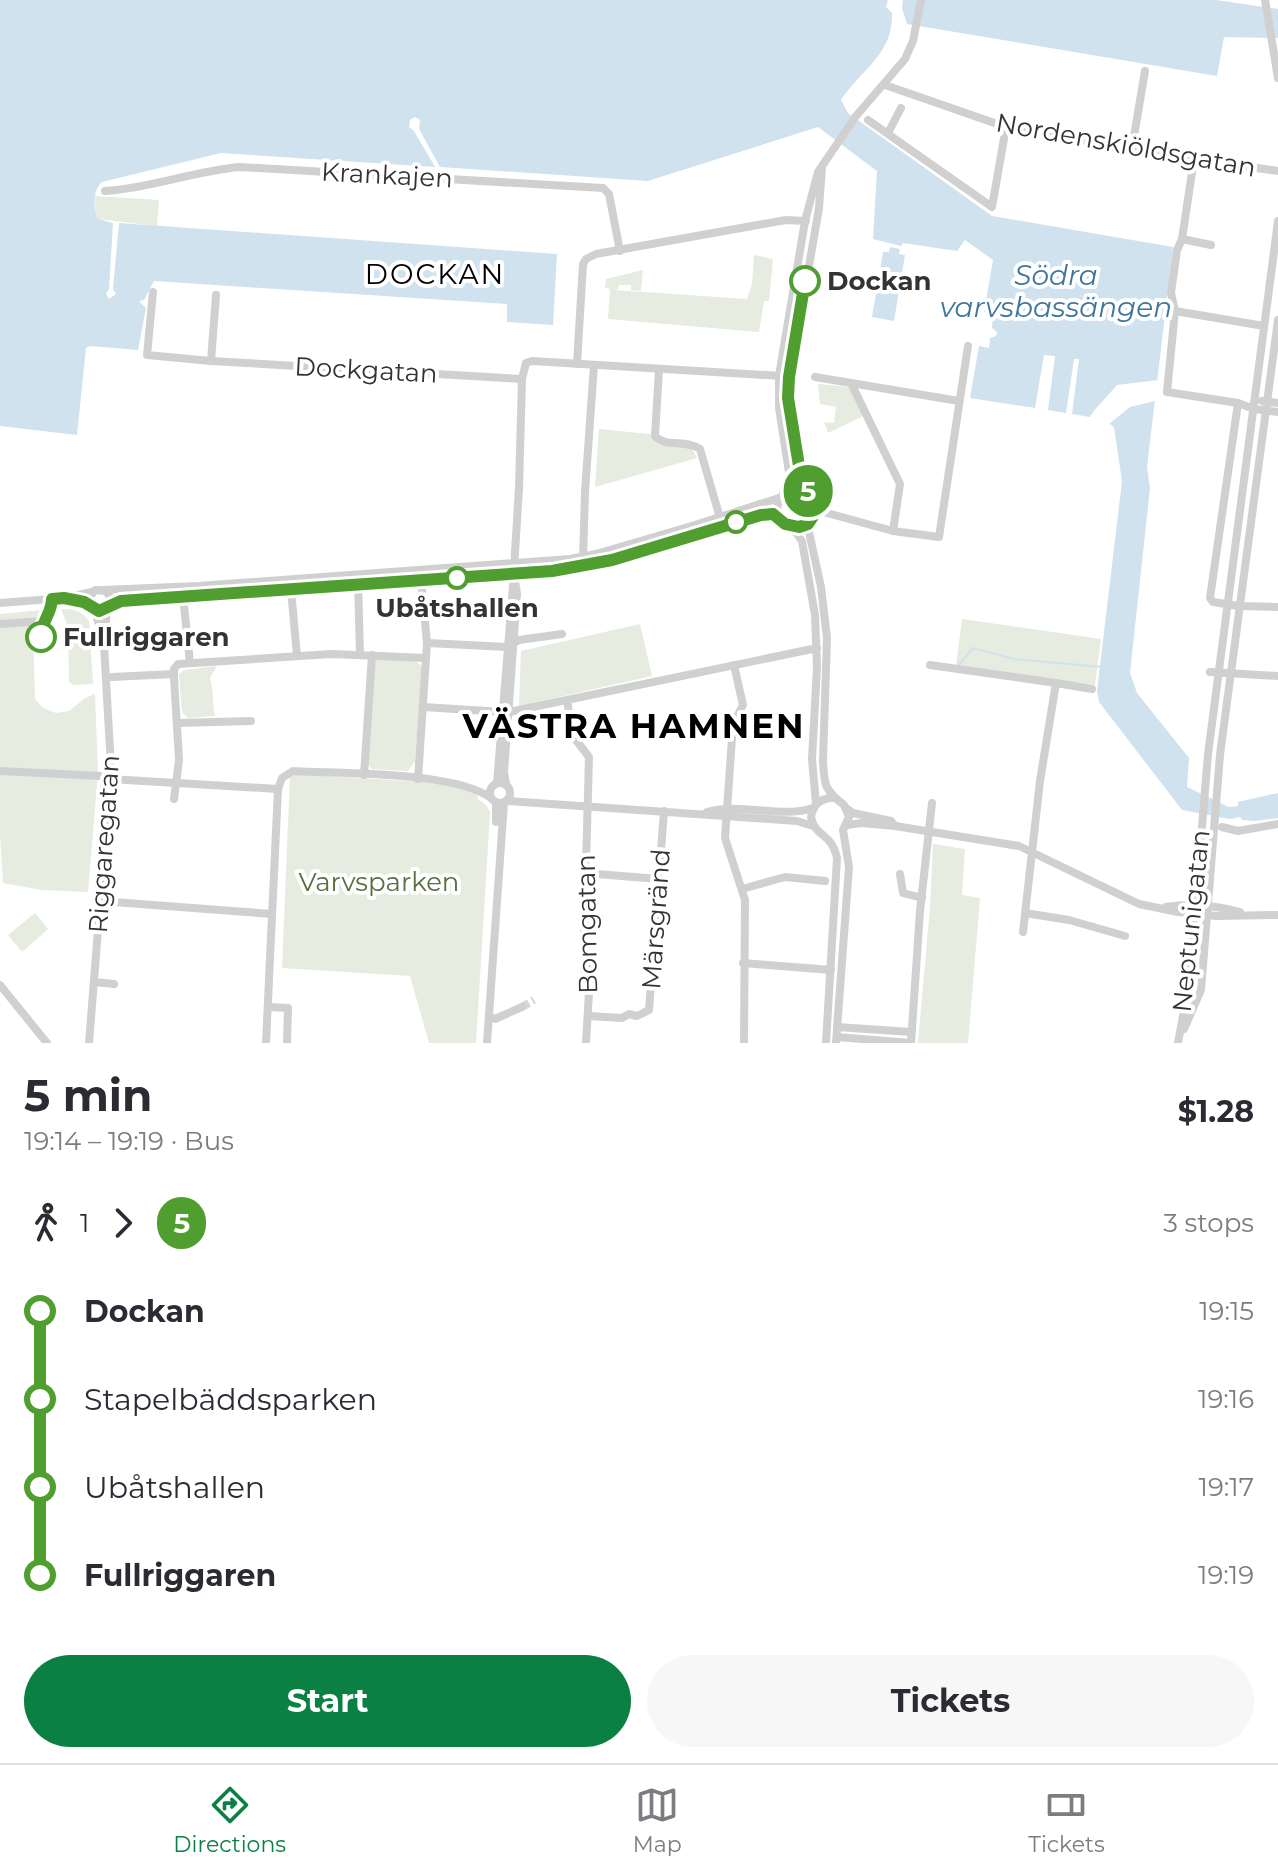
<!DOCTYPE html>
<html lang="en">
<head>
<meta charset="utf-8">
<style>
  body { margin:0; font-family:Montserrat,sans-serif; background:#f7f7f7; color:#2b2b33; height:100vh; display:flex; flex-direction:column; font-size:30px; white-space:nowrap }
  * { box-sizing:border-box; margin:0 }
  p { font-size:26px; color:#7c7c81 }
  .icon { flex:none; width:44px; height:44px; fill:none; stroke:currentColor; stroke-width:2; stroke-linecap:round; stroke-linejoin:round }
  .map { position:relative; height:1043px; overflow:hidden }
  .details { display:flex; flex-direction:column; background:#fff; flex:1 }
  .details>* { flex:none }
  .badge { padding:0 16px; border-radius:26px; font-size:28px; line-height:52px }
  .map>.badge { position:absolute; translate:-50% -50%; box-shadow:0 0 0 4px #fff }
  .legs { display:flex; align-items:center; gap:12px; height:88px; padding:0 24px; font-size:26px }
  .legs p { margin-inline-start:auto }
  .summary { display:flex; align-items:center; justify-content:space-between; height:136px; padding:0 24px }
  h1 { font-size:44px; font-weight:700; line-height:60px }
  .cta { display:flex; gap:16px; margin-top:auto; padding:16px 24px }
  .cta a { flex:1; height:92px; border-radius:48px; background:#0b8043; color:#fff; font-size:32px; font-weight:700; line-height:92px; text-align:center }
  .cta a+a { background:#f7f7f7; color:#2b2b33 }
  ul { padding:0 24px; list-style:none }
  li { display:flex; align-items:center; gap:28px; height:88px; font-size:30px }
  li i { display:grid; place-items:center; width:12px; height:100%; margin:0 10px; background:currentColor }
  li i::after { content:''; width:20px; height:20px; margin:-10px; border:6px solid; border-radius:50%; background:#fff }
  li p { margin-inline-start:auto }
  li:first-child i { background:linear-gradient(#0000 50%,currentColor 0) }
  li:last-child i { background:linear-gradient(currentColor 50%,#0000 0) }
  .tabs { display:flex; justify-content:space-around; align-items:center; height:112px; border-top:2px solid #e1e1e2; background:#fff; font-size:22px; color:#7c7c81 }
  .tabs a { display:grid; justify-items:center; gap:4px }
  .tabs .current { color:#0b8043 }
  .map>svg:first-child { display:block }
  .green { fill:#e6ecdf }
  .water { fill:#cfe2ee }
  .pier { fill:#fff }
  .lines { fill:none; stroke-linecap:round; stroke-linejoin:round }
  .stream { stroke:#cfe2ee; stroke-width:2 }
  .minor-tunnel { stroke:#d6d6d6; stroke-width:8; stroke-dasharray:8 4; stroke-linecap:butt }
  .minor { stroke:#d0d0d0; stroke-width:8 }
  .line-1-casing { stroke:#fff; stroke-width:18 }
  .line-1 { stroke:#509e2f; stroke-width:12 }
  .stop-1-dot { fill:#fff; stroke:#509e2f; stroke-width:4 }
  .labels { text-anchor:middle; stroke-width:8; stroke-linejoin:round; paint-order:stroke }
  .street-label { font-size:26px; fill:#333; stroke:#fff }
  .stop-label { font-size:26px; font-weight:bold; fill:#333; stroke:#fff; text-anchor:start }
  .park-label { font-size:26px; fill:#56703f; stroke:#fff }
  .neighbourhood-label { font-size:28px; letter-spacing:2px; fill:#000; stroke:#fff }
  .water-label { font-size:28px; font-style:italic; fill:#3f7597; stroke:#fff }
  .district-label { font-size:34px; font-weight:bold; letter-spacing:2px; fill:#000; stroke:#fff }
</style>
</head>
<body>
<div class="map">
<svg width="1278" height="1043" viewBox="0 0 1278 1043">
  <rect width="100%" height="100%" fill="#fff"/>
  <g class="green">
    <path d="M95,196L159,200L157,226L98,219L94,213Z"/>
    <path d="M754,255L773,259L769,301H764L759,332L608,319L610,289L605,288L606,279L643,270L641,291L631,290V285H619L618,289L614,290L747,299L752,284Z"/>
    <path d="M818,384L850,387L863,416L828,433L824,422L834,423L836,407L820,404Z"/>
    <path d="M599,429L650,434L660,444L692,448L697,458L595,487Z"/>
    <path d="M61,609C74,609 81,610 89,621L93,684L73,685L69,682L68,627Z"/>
    <path d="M43,610L33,627L35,699L43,708L56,713L69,711L85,698L95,694L98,774L88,892L42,890L3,883L0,834V614Z"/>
    <path d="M962,619L1101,639L1095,685L956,666Z"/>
    <path d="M640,624L652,676L519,706L521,651Z"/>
    <path d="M378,658L415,661L422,666L415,761L408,771L372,769L366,763L373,664Z"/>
    <path d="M217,666L210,678C214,691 212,703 215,716L188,718L182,712L179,674L184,670Z"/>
    <path d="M300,774L438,783L477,794L478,799L486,805L490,812L476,1043H429L410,976L282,968L290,776Z"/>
    <path d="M933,844L965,849L962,895L980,898L968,1043H918L930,907Z"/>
    <path d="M35,913L48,929L22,952L8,935Z"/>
  </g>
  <g class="water">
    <path d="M0,0H888L886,7L892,13C893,55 862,68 841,100L848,113L992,216L1173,247L1147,467L1150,488L1130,673L1137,693L1189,758L1187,787L1229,807L1238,806V802L1278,793V818L1255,821L1242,820L1240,817L1230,819L1182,810L1099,702L1097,691L1122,481L1114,427L1093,412L1090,417L1072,414L1079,359H1074L1066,413L1048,410L1055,356L1044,355L1035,408L970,398L979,346L989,348L990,338L996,336L997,332L992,328L993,315L984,312L993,260L965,240L957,251L903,243L901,246L873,239L877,171L818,127L648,181L440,167L419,129L420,120L415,117L410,120L409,127L414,131L435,167L221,153L102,182C93,189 92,211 98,219L113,223L109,289L106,293L109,299L116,294L113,289L119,223L557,254L553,325L507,322V304L154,281L144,300L139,301L146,308L138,350L90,346L86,348L77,435L0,426Z"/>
    <path d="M903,0H1216L1278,9V38L1224,37L1217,76L907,24L902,8Z"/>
    <path d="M890,247L900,249L899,254L905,255L894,321L872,317L883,252H889Z"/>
  </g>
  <path class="pier" d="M1158,380L1155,401L1130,407L1109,424L1093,412L1117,385Z"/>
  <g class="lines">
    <path class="stream" d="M959,665L973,648L1014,659L1102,667"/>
    <path class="minor-tunnel" d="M522,1007L534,1000"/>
    <g class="minor">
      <path d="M1265,0L1278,78"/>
      <path d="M885,85L1006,127L1194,159L1278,171"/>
      <path d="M868,120L992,207L1006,127"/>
      <path d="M888,133L901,108"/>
      <path d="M1132,148L1145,71"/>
      <path d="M1194,159L1182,239L1177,250L1171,293L1175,311L1167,392L1238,403L1254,409L1278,412"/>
      <path d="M822,167L819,208L788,388L800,472L816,506L809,532L821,587L827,638L823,760C824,784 824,790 844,805L849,817L843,830L849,867L836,1043"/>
      <path d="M105,191C151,188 194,171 240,167L603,188L609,194L620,251"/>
      <path d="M1182,239L1211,245"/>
      <path d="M153,292L147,355L211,361"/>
      <path d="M216,295L211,361L522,379"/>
      <path d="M1175,311L1264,326"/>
      <path d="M577,364L583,264L586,259L596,254L786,220L806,221"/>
      <path d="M659,369L655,436C666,448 686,439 700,449L720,518"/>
      <path d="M815,377L959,401"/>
      <path d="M851,383L900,484L893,531"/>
      <path d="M1262,401L1278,403"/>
      <path d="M1238,403L1210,598L1213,602L1239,606L1278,607"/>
      <path d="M816,510L893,531L939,537L968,346"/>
      <path d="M583,560L585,492L594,365"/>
      <path d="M514,569L519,488L522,379L526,363L532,361L781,376"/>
      <path d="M358,579L360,655"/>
      <path d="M291,589L297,656"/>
      <path d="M102,590L199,586L570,559L596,554L695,525L779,498"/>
      <path d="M183,596L190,663"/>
      <path d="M64,598L84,602L99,611L108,607L110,597L106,591L95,590L89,598V605"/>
      <path d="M0,603L64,598L92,592"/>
      <path d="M109,605L121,601L183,596L552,571L612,560L761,515L779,517"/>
      <path d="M95,610L102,637"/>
      <path d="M0,624L43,621"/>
      <path d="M427,643L507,647L519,640L562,634"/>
      <path d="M734,665L743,705L733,724L725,838L745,900L744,1043"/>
      <path d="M930,665L1056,683"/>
      <path d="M1210,672L1278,676"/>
      <path d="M112,677L174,674"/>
      <path d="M567,700L573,736L589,757L584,937L590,976L586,1043"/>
      <path d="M423,707L504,712"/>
      <path d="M509,712L817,648"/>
      <path d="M177,723L251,721"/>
      <path d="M0,771L100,776"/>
      <path d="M364,775L372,655"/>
      <path d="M110,779L278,789L282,778L293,771C342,774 453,771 491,798"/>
      <path d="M418,779L427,643L421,580"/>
      <circle cx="500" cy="793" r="10"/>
      <path d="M497,783L514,574L517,594L504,772L506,784"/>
      <path d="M174,799L179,760L174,678V669L178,664L331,654L426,658"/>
      <path d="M507,801L797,821L813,826"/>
      <path d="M816,804L812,759L817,667L815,615L802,541L792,527L781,520L777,510L778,504L790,479L779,408V376L805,221L818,172L856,116L905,59L913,41L921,0"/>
      <path d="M846,808L853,813L891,821L895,826"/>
      <path d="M707,812C741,802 780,819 813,808"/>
      <path d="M496,822V803"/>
      <path d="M847,825L862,823L895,826L1019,846L1139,904L1178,912L1217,916L1278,915"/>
      <path d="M1222,827L1238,831L1278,824"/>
      <path d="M584,873L659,879"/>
      <path d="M900,874L903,893L922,898"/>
      <path d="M742,889L785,877L825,881"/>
      <path d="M100,901L272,914"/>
      <path d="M1166,907C1190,903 1217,906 1240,912"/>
      <path d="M1025,913L1069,920L1125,936"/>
      <path d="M1023,932L1040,781L1056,683L1092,689"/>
      <path d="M743,963L831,970"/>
      <path d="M94,982L114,984"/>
      <path d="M0,985L47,1043"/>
      <path d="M268,1007L288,1008L287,1042"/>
      <path d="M489,1016L495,1019L522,1007"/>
      <path d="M588,1016L622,1018L629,1014L637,1016L649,1010L664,811"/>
      <path d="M837,1027L911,1032"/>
      <path d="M1184,1029L1201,990L1220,755L1278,320"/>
      <path d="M837,1037L911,1043L920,911L932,803"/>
      <path d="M89,1043L111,767L104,645L107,609"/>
      <path d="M266,1043L278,789"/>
      <path d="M487,1043L504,803"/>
      <path d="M826,1043L837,858C831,831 815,838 811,817C813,805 820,798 833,798"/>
      <path d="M1178,1043L1189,984L1208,754L1278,221"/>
    </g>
  </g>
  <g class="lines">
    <defs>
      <path id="line-1" d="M41,637C41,622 52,613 52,599L64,598L84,602L99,611L121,601L552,571L612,560L761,515L773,514L785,524L799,527L808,524L816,512L815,499L808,491L800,472L788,398L789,377L805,281"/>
    </defs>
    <use href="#line-1" class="line-1-casing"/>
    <use href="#line-1" class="line-1"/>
  </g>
  <g class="stop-1-dot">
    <circle cx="805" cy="281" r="14"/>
    <circle cx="736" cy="522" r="10"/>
    <circle cx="457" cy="578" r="10"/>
    <circle cx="41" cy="637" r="14"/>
  </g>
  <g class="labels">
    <g class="street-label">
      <text transform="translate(1126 145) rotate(10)" y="9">Nordenskiöldsgatan</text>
      <text transform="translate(387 175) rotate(3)" y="9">Krankajen</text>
      <text transform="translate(366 370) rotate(3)" y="9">Dockgatan</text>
      <text transform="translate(104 844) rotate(-86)" y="9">Riggaregatan</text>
      <text transform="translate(656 919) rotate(-86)" y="9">Märsgränd</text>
      <text transform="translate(1191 921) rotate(-84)" y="9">Neptunigatan</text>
      <text transform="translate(587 924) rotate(-91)" y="9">Bomgatan</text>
    </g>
    <g class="stop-label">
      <text x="827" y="290">Dockan</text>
      <text x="457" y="617" text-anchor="middle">Ubåtshallen</text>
      <text x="63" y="646">Fullriggaren</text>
    </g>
    <g class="park-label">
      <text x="379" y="891">Varvsparken</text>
    </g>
    <g class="neighbourhood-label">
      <text x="435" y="284">DOCKAN</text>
    </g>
    <g class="water-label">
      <text x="1056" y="285">Södra<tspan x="1056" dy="32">varvsbassängen</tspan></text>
    </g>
    <g class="district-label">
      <text x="634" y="738">VÄSTRA HAMNEN</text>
    </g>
  </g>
</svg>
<b class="badge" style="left:808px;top:491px;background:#509e2f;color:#fff">5</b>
</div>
<section class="details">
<div class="summary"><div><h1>5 min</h1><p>19:14 – 19:19 · Bus</p></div><b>$1.28</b></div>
<div class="legs"><svg class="icon" aria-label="walk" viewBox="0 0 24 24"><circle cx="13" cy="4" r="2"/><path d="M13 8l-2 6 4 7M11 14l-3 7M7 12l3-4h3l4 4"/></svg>1<svg class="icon" aria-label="forward" viewBox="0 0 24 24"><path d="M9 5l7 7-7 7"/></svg><b class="badge" style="background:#509e2f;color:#fff">5</b><p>3 stops</p></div>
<ul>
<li><i style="color:#509e2f"></i><b>Dockan</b><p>19:15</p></li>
<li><i style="color:#509e2f"></i><span>Stapelbäddsparken</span><p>19:16</p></li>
<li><i style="color:#509e2f"></i><span>Ubåtshallen</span><p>19:17</p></li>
<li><i style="color:#509e2f"></i><b>Fullriggaren</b><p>19:19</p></li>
</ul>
<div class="cta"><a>Start</a><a>Tickets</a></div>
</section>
<nav class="tabs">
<a class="current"><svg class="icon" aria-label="directions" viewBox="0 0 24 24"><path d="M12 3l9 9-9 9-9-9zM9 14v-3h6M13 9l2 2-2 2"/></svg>Directions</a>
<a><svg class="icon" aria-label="map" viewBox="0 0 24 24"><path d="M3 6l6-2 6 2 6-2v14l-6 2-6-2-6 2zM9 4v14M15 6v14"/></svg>Map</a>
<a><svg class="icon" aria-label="tickets" viewBox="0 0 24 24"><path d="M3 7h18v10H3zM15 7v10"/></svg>Tickets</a>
</nav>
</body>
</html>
